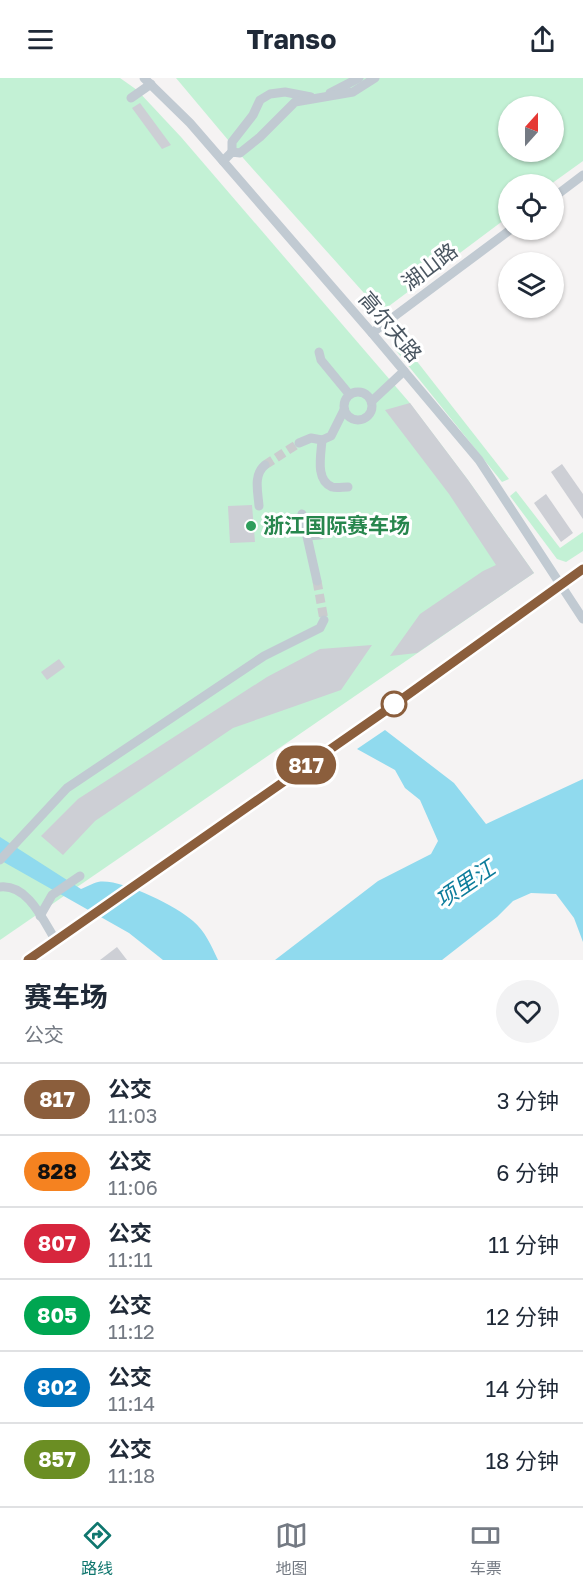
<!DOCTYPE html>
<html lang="zh">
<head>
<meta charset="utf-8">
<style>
  body { margin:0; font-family:"Golos Text","Noto Sans SC",sans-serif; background:#f2f2f3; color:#1f2937; height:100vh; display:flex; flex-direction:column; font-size:22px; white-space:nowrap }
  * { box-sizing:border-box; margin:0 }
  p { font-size:20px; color:#747a83 }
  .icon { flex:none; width:33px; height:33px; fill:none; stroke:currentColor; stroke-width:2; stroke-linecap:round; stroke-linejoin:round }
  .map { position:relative; height:882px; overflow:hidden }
  .details { display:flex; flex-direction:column; background:#fff; flex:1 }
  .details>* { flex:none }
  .badge { padding:0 12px; border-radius:20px; font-size:21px; line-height:39px }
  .needle { width:39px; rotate:21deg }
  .fabs { position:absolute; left:498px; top:18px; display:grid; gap:12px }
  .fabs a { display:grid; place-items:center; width:66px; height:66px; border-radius:50%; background:#fff; box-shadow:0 2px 4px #0004; font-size:30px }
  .map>.badge { position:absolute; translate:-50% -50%; box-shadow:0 0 0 3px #fff }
  .round { display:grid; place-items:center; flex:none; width:63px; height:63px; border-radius:32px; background:#f2f2f3 }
  .headline { display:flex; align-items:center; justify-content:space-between; height:102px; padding:0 24px }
  h1 { font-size:28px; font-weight:700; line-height:45px }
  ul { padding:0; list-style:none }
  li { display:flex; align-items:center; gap:18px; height:72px; padding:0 24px; border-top:2px solid #e0e1e3 }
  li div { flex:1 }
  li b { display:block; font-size:22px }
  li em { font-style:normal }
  li .badge { min-width:66px; font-weight:700; text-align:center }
  header { display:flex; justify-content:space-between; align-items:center; height:78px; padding:0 24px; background:#fff; font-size:27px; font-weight:700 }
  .tabs { display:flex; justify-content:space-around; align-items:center; height:84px; border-top:2px solid #e0e1e3; background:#fff; font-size:16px; color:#747a83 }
  .tabs a { display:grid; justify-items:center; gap:3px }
  .tabs .current { color:#0f766e }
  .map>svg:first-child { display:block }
  .green { fill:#c3f1d5; fill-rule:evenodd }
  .water { fill:#90daee }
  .building { fill:#cdcfd5 }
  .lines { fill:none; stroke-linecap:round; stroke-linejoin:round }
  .minor-tunnel { stroke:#caccce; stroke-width:9; stroke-dasharray:9 4.5; stroke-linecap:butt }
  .minor { stroke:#c1cad2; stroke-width:9 }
  .line-casing { stroke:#fff; stroke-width:14 }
  .line { stroke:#8b5e3c; stroke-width:9 }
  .leisure-dot { fill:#2e9e5b; stroke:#fff; stroke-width:2 }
  .stop-dot { fill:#fff; stroke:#8b5e3c; stroke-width:3 }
  .labels { text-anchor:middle; stroke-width:6; stroke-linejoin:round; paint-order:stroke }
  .street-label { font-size:21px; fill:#4a5661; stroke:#fff }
  .leisure-label { font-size:21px; font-weight:bold; fill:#27864d; stroke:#fff; text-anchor:start }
  .water-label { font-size:22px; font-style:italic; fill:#0c7c9b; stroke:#fff }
</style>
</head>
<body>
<header><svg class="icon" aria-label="menu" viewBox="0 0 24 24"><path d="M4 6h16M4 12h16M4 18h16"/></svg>Transo<svg class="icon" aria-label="share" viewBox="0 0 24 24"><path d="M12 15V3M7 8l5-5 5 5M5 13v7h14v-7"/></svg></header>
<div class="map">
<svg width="583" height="882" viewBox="0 0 583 882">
  <rect width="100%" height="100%" fill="#f5f3f3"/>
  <g class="green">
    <path d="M0,0H120L137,12L181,59L409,324L468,402L534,495L0,862Z"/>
    <path d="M176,0H583V83L551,106H508V139L381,234L244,81ZM508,28H554V74H508Z"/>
    <path d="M401,263L509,401L502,404L394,270Z"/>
    <path d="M516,413L560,470L583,454V473L566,484L557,481L510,418Z"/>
  </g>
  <g class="water">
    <path d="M385,652L454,705L486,746L583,701V864L574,840L556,816L531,815L513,823L497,839L442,882H275L378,803L431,776L438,763L420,722L405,710L395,692L357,671Z"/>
    <path d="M0,759L81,811C86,809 93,805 98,804C120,800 176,828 193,843C205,853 211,867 218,882H163L129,855L0,782Z"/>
  </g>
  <g class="building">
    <path d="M140,25L171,67L162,71L132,30Z"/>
    <path d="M410,325L468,402L534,495L417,575L390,578L420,536L483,493L496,487L449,416L385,332Z"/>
    <path d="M562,386L583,416V441L551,394Z"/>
    <path d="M546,416L573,455L561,464L534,425Z"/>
    <path d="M252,427L255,464L230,465L228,428Z"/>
    <path d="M372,567L341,612L233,650L95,743L63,777L41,758L78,721L267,599L320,571Z"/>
    <path d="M59,581L65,589L47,602L41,594Z"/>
    <path d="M117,869L127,882H100Z"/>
  </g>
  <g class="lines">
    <g class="minor-tunnel">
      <path d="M265,387L299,365"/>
      <path d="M317,503L324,542"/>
    </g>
    <g class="minor">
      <path d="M144,0L190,45L372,255L479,382L583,541"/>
      <path d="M330,15L359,0"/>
      <path d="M131,20L151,6"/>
      <path d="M232,74V64L253,37L260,22L270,16L285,14L311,19"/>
      <path d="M223,83L232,74L240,75L260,59L295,24L353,14L375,0"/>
      <path d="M554,119L583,97"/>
      <path d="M372,255L510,152"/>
      <path d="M319,274L321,282L349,316"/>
      <circle cx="358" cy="328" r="14"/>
      <path d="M372,323L404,293"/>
      <path d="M322,362C321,377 315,402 332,409C336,410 343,409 348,409"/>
      <path d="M299,365L311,360L322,362L331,358L344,332"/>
      <path d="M259,428C258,414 253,397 265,387"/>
      <path d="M302,436L317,503"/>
      <path d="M307,458L320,457L343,445"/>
      <path d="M0,782L67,710L264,578L320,550L324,542"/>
      <path d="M0,809C28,806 43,842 56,863"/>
      <path d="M40,838L52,817L80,798"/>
      <path d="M28,882L388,631L583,491"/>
    </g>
  </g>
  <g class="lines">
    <defs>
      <path id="line" d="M28,882L388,631L583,491"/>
    </defs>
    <use href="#line" class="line-casing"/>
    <use href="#line" class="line"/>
  </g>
  <circle class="leisure-dot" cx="251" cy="448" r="6"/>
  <circle class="stop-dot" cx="394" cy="626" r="12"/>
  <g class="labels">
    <g class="street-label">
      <text transform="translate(430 189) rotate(-37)" y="7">湖山路</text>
      <text transform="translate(390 249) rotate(50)" y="7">高尔夫路</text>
    </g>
    <g class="leisure-label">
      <text x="263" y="455">浙江国际赛车场</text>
    </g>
    <g class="water-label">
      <text transform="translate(465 806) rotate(-34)" y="8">项里江</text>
    </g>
  </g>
</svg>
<div class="fabs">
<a><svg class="needle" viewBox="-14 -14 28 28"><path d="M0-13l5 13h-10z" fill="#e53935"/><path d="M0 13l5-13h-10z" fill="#747a83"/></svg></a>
<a><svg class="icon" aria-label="locate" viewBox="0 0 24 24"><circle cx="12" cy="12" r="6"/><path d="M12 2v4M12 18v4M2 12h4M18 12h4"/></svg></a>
<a><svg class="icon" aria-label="layers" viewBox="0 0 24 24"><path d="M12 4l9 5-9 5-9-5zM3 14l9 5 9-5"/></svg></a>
</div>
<b class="badge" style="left:306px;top:687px;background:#8b5e3c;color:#fff">817</b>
</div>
<section class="details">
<div class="headline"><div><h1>赛车场</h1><p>公交</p></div><a class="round"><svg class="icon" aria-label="heart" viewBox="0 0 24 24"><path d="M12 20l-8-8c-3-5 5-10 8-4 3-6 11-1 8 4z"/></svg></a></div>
<ul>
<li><span class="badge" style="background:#8b5e3c;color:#fff">817</span><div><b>公交</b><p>11:03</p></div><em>3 分钟</em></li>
<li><span class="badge" style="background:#f58220;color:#111">828</span><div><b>公交</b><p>11:06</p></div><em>6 分钟</em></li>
<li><span class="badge" style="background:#d7263d;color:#fff">807</span><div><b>公交</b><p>11:11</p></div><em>11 分钟</em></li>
<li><span class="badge" style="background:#00a651;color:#fff">805</span><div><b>公交</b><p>11:12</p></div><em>12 分钟</em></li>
<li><span class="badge" style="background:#0072bc;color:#fff">802</span><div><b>公交</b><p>11:14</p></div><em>14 分钟</em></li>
<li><span class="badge" style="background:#6b8e23;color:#fff">857</span><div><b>公交</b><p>11:18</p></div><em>18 分钟</em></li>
</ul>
</section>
<nav class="tabs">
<a class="current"><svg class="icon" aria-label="directions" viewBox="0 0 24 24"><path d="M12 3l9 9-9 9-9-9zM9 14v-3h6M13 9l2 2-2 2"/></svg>路线</a>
<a><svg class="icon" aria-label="map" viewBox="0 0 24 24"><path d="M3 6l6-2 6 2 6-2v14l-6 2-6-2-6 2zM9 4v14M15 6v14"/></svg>地图</a>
<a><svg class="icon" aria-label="tickets" viewBox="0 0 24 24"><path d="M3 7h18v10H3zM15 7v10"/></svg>车票</a>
</nav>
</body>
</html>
